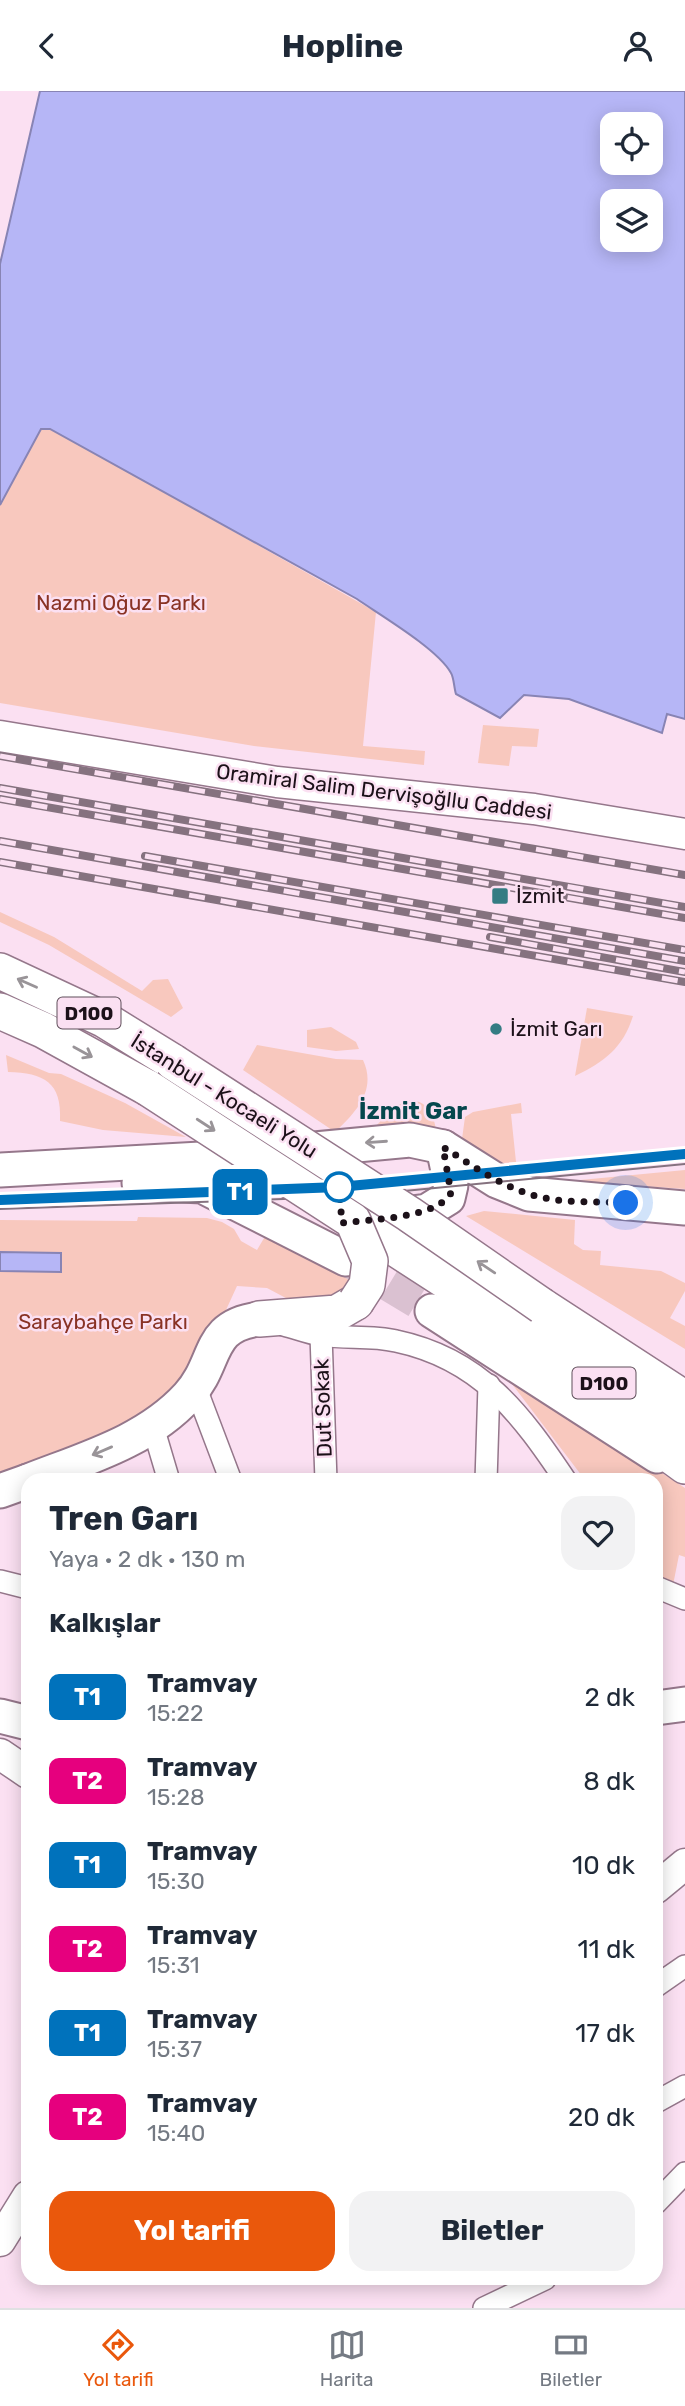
<!DOCTYPE html>
<html lang="tr">
<head>
<meta charset="utf-8">
<style>
  body { margin:0; font-family:Rubik,sans-serif; background:#f2f2f3; color:#1f2937; height:100vh; display:flex; flex-direction:column; font-size:26px; white-space:nowrap }
  * { box-sizing:border-box; margin:0 }
  p { font-size:23px; color:#747a83 }
  .icon { flex:none; width:38px; height:38px; fill:none; stroke:currentColor; stroke-width:2; stroke-linecap:round; stroke-linejoin:round }
  .map { position:relative; flex:1; overflow:hidden }
  .side { position:absolute; left:21px; top:1382px; width:642px; height:812px; display:flex; flex-direction:column; background:#fff; border-radius:21px; box-shadow:0 4px 18px #0003 }
  .side>* { flex:none }
  .badge { padding:0 14px; border-radius:10px; font-size:24px; line-height:46px }
  .buttons { position:absolute; left:600px; top:21px; display:grid; gap:14px }
  .buttons a { display:grid; place-items:center; width:63px; height:63px; border-radius:14px; background:#fff; box-shadow:0 4px 18px #0003; font-size:35px }
  .you { position:absolute; width:35px; height:35px; margin:-18px; border:5px solid #fff; border-radius:50%; background:#1a73e8; box-shadow:0 0 0 10px #1a73e833 }
  .map>.badge { position:absolute; translate:-50% -50%; box-shadow:0 0 0 4px #fff }
  h2 { padding:0 28px; font-size:26px; line-height:63px }
  .round { display:grid; place-items:center; flex:none; width:74px; height:74px; border-radius:21px; background:#f2f2f3 }
  .overview { display:flex; align-items:center; justify-content:space-between; height:119px; padding:0 28px }
  h1 { font-size:33px; font-weight:700; line-height:52px }
  .action { display:flex; gap:14px; margin-top:auto; padding:14px 28px }
  .action a { flex:1; height:80px; border-radius:21px; background:#ea580c; color:#fff; font-size:28px; font-weight:700; line-height:80px; text-align:center }
  .action a+a { background:#f2f2f3; color:#1f2937 }
  ul { padding:0; list-style:none }
  li { display:flex; align-items:center; gap:21px; height:84px; padding:0 28px }
  li div { flex:1 }
  li b { display:block; font-size:26px }
  li em { font-style:normal }
  li .badge { min-width:77px; font-weight:700; text-align:center }
  header { display:flex; justify-content:space-between; align-items:center; height:91px; padding:0 28px; background:#fff; font-size:32px; font-weight:700 }
  .menu { display:flex; justify-content:space-around; align-items:center; height:98px; border-top:2px solid #e0e1e3; background:#fff; font-size:19px; color:#747a83 }
  .menu a { display:grid; justify-items:center; gap:4px }
  .menu .active { color:#ea580c }
  .map>svg:first-child { display:block }
  .green { fill:#f8c8be }
  .water { fill:#b6b6f6; stroke:#8884b4; stroke-width:2; fill-rule:evenodd }
  .lines { fill:none; stroke-linecap:round; stroke-linejoin:round }
  .primary-tunnel { stroke:#dac1d1; stroke-width:33; stroke-dasharray:33 17; stroke-linecap:butt }
  .minor-casing { stroke:#95778b; stroke-width:24 }
  .secondary-casing { stroke:#95778b; stroke-width:33 }
  .primary-casing { stroke:#95778b; stroke-width:37 }
  .trunk-casing { stroke:#95778b; stroke-width:38 }
  .minor { stroke:#fff; stroke-width:21 }
  .secondary { stroke:#fff; stroke-width:30 }
  .primary { stroke:#fff; stroke-width:33 }
  .trunk { stroke:#fff; stroke-width:35 }
  .tram { stroke:#85727f; stroke-width:2 }
  .rail-casing { stroke:#85727f; stroke-width:8 }
  .rail { stroke:#fbe0f2; stroke-width:5; stroke-dasharray:16; stroke-linecap:butt }
  .trunk-bridge-casing { stroke:#95778b; stroke-width:38; stroke-linecap:butt }
  .trunk-bridge { stroke:#fff; stroke-width:35 }
  .oneway { stroke:#999498 }
  .line-casing { stroke:#fff; stroke-width:16 }
  .line { stroke:#0072bc; stroke-width:10 }
  .walk { stroke:#1c1119; stroke-width:7; stroke-dasharray:0 12.6 }
  .poi-dot { fill:#347c83; stroke:#fbe0f2; stroke-width:2.5 }
  .stop-dot { fill:#fff; stroke:#0072bc; stroke-width:3.5 }
  .labels { text-anchor:middle; stroke-width:5; stroke-linejoin:round; paint-order:stroke }
  .shield { fill:#fbe0f2; stroke:#5f4f5a; stroke-width:2 }
  .shield-label { font-size:19px; font-weight:bold; fill:#1c1119 }
  .park-label { font-size:21px; fill:#893224; stroke:#fbe0f2 }
  .street-label { font-size:21px; fill:#1c1119; stroke:#fbe0f2 }
  .poi-label { font-size:21px; fill:#1c1119; stroke:#fbe0f2; text-anchor:start }
  .quarter-label { font-size:24px; font-weight:bold; fill:#05474d; stroke:#fbe0f2 }
</style>
</head>
<body>
<header><svg class="icon" aria-label="back" viewBox="0 0 24 24"><path d="M15 5l-7 7 7 7"/></svg>Hopline<svg class="icon" aria-label="person" viewBox="0 0 24 24"><circle cx="12" cy="8" r="4"/><path d="M4 21q1-7 8-7t8 7"/></svg></header>
<div class="map">
<svg width="685" height="2217" viewBox="0 0 685 2217">
  <rect width="100%" height="100%" fill="#fbe0f2"/>
  <g class="green">
    <path d="M41,338H49L82,355L376,521L363,655L425,660L424,674L254,655L0,612V414Z"/>
    <path d="M483,634L539,638L537,656L512,655L509,675L478,672Z"/>
    <path d="M0,821L54,846L142,900L153,889L168,888L183,917L171,926L49,854L0,831Z"/>
    <path d="M587,917L633,925C623,957 604,971 575,985Z"/>
    <path d="M331,936L356,951L359,958L336,960L307,956V939Z"/>
    <path d="M257,954L336,968L363,969C377,999 356,1021 335,1041L243,979Z"/>
    <path d="M6,964L49,982L61,983L125,1012L186,1046L103,1039L60,1030C62,991 44,982 8,981Z"/>
    <path d="M409,1009C427,1010 433,1021 436,1038L410,1034L376,1035L394,1016Z"/>
    <path d="M521,1012L522,1022L511,1023L516,1071L503,1072L462,1048L465,1026L473,1021Z"/>
    <path d="M685,1079V1098L570,1090Z"/>
    <path d="M484,1120L575,1129L574,1153L583,1159L601,1160L600,1174L661,1180L685,1192V1200L670,1227L685,1235V1258L466,1125Z"/>
    <path d="M138,1126L207,1127L222,1131L234,1138L241,1150L257,1159L270,1137L351,1183L352,1199L299,1214L267,1197L237,1195L215,1243L158,1321L0,1390V1129L137,1130Z"/>
    <path d="M499,1276L685,1397V1466L679,1464L673,1494L656,1481V1390L585,1389Z"/>
  </g>
  <g class="water">
    <path d="M40,0H685V628L667,623L662,642L569,608L524,604L500,627L456,603C454,597 454,587 451,582C438,558 380,524 357,508L50,338H41L0,414V173ZM651,33V72H612V33ZM651,110V149H612V110Z"/>
    <path d="M0,1161L61,1162V1181L0,1180Z"/>
  </g>
  <g class="lines">
    <path class="primary-tunnel" d="M346,1168L432,1220"/>
    <defs>
      <g id="minor">
        <path d="M284,1234C296,1237 308,1242 321,1244C345,1248 371,1244 396,1250C481,1268 521,1323 566,1390"/>
        <path d="M321,1244L326,1390"/>
        <path d="M195,1295L231,1390"/>
        <path d="M153,1336L169,1390"/>
        <path d="M486,1390L489,1294"/>
        <path d="M0,1490L28,1497"/>
        <path d="M656,1496L685,1508"/>
        <path d="M656,1895L685,1875"/>
        <path d="M656,2011L685,1995"/>
        <path d="M656,2112L685,2082"/>
        <path d="M484,2217L545,2188"/>
      </g>
      <g id="secondary">
        <path d="M0,645L277,691L534,718L685,743"/>
        <path d="M0,1663L28,1682"/>
        <path d="M656,1797L685,1773"/>
        <path d="M0,2150L28,2105"/>
      </g>
      <g id="primary">
        <path d="M0,1079L219,1067L410,1049L443,1056L497,1090L529,1103L685,1117"/>
        <path d="M139,1092L202,1095L346,1168"/>
        <path d="M389,1125L427,1120L448,1107L451,1094L443,1056"/>
        <path d="M432,1220L657,1365"/>
        <path d="M28,1390C84,1368 146,1351 188,1305C219,1271 205,1235 259,1228"/>
        <path d="M0,1400L28,1390"/>
        <path d="M656,1617L685,1613"/>
        <path d="M0,1625L28,1632"/>
      </g>
      <g id="trunk">
        <path d="M0,880L105,929L173,971"/>
        <path d="M0,920L43,939L148,997"/>
        <path d="M353,1130L685,1345"/>
        <path d="M542,1215L685,1308"/>
        <path d="M259,1228L337,1222L356,1211"/>
        <path d="M637,1340L685,1375"/>
      </g>
    </defs>
    <use href="#minor" class="minor-casing"/>
    <use href="#secondary" class="secondary-casing"/>
    <use href="#primary" class="primary-casing"/>
    <use href="#trunk" class="trunk-casing"/>
    <use href="#minor" class="minor"/>
    <use href="#secondary" class="secondary"/>
    <use href="#primary" class="primary"/>
    <use href="#trunk" class="trunk"/>
    <path class="tram" d="M0,1118L342,1106L685,1073"/>
    <defs>
      <g id="rail">
        <path d="M0,665L685,784"/>
        <path d="M0,697L685,816"/>
        <path d="M0,708L685,827"/>
        <path d="M0,750L685,870"/>
        <path d="M145,765L685,859"/>
        <path d="M0,771L685,891"/>
        <path d="M490,846L685,881"/>
      </g>
    </defs>
    <use href="#rail" class="rail-casing"/>
    <use href="#rail" class="rail"/>
    <defs>
      <g id="trunk-bridge">
        <path d="M173,971L409,1123L542,1215"/>
        <path d="M148,997L353,1130L370,1170L367,1194L356,1211"/>
      </g>
    </defs>
    <use href="#trunk-bridge" class="trunk-bridge-casing"/>
    <use href="#trunk-bridge" class="trunk-bridge"/>
  </g>
  <defs><path id="oneway-shaft" d="M-6 0H5M1.5-3L5.5 0L1.5 3" fill="none" stroke-width="1.6" stroke-linecap="round" stroke-linejoin="round" transform="scale(1.75)"/></defs>
  <g class="oneway">
    <use href="#oneway-shaft" transform="translate(27 892) rotate(-156)"/>
    <use href="#oneway-shaft" transform="translate(83 961) rotate(29)"/>
    <use href="#oneway-shaft" transform="translate(206 1034) rotate(33)"/>
    <use href="#oneway-shaft" transform="translate(376 1051) rotate(176)"/>
    <use href="#oneway-shaft" transform="translate(486 1176) rotate(-146)"/>
    <use href="#oneway-shaft" transform="translate(102 1360) rotate(157)"/>
  </g>
  <g class="lines">
    <defs>
      <path id="line" d="M0,1109L339,1096L685,1063"/>
    </defs>
    <use href="#line" class="line-casing"/>
    <use href="#line" class="line"/>
    <path class="walk" d="M339,1096L342,1132C370,1128 436,1128 451,1102L443,1056C470,1073 498,1093 529,1103C559,1113 594,1110 626,1112"/>
  </g>
  <g class="poi-dot">
    <rect x="491" y="796" width="18" height="18" rx="3.5"/>
    <circle cx="496" cy="938" r="7"/>
  </g>
  <circle class="stop-dot" cx="339" cy="1096" r="14"/>
  <g class="labels">
    <g class="shield">
      <rect x="57.5" y="906.5" width="63" height="31" rx="5"/>
      <rect x="572.5" y="1276.5" width="63" height="31" rx="5"/>
    </g>
    <g class="shield-label">
      <text x="89" y="929">D100</text>
      <text x="604" y="1299">D100</text>
    </g>
    <g class="park-label">
      <text x="121" y="519">Nazmi Oğuz Parkı</text>
      <text x="103" y="1238">Saraybahçe Parkı</text>
    </g>
    <g class="street-label">
      <text transform="translate(384 701) rotate(7)" y="7">Oramiral Salim Dervişoğllu Caddesi</text>
      <text transform="translate(224 1005) rotate(32)" y="7">İstanbul - Kocaeli Yolu</text>
      <text transform="translate(323 1317) rotate(-92)" y="7">Dut Sokak</text>
    </g>
    <g class="poi-label">
      <text x="516" y="812">İzmit</text>
      <text x="510" y="945">İzmit Garı</text>
    </g>
    <g class="quarter-label">
      <text x="413" y="1028">İzmit Gar</text>
    </g>
  </g>
</svg>
<div class="buttons">
<a><svg class="icon" aria-label="locate" viewBox="0 0 24 24"><circle cx="12" cy="12" r="6"/><path d="M12 2v4M12 18v4M2 12h4M18 12h4"/></svg></a>
<a><svg class="icon" aria-label="layers" viewBox="0 0 24 24"><path d="M12 4l9 5-9 5-9-5zM3 14l9 5 9-5"/></svg></a>
</div>
<div class="you" style="left:626px;top:1112px"></div>
<b class="badge" style="left:240px;top:1101px;background:#0072bc;color:#fff">T1</b>
<section class="side">
<div class="overview"><div><h1>Tren Garı</h1><p>Yaya · 2 dk · 130 m</p></div><a class="round"><svg class="icon" aria-label="heart" viewBox="0 0 24 24"><path d="M12 20l-8-8c-3-5 5-10 8-4 3-6 11-1 8 4z"/></svg></a></div>
<h2>Kalkışlar</h2>
<ul>
<li><span class="badge" style="background:#0072bc;color:#fff">T1</span><div><b>Tramvay</b><p>15:22</p></div><em>2 dk</em></li>
<li><span class="badge" style="background:#e6007e;color:#fff">T2</span><div><b>Tramvay</b><p>15:28</p></div><em>8 dk</em></li>
<li><span class="badge" style="background:#0072bc;color:#fff">T1</span><div><b>Tramvay</b><p>15:30</p></div><em>10 dk</em></li>
<li><span class="badge" style="background:#e6007e;color:#fff">T2</span><div><b>Tramvay</b><p>15:31</p></div><em>11 dk</em></li>
<li><span class="badge" style="background:#0072bc;color:#fff">T1</span><div><b>Tramvay</b><p>15:37</p></div><em>17 dk</em></li>
<li><span class="badge" style="background:#e6007e;color:#fff">T2</span><div><b>Tramvay</b><p>15:40</p></div><em>20 dk</em></li>
</ul>
<div class="action"><a>Yol tarifi</a><a>Biletler</a></div>
</section>
</div>
<nav class="menu">
<a class="active"><svg class="icon" aria-label="directions" viewBox="0 0 24 24"><path d="M12 3l9 9-9 9-9-9zM9 14v-3h6M13 9l2 2-2 2"/></svg>Yol tarifi</a>
<a><svg class="icon" aria-label="map" viewBox="0 0 24 24"><path d="M3 6l6-2 6 2 6-2v14l-6 2-6-2-6 2zM9 4v14M15 6v14"/></svg>Harita</a>
<a><svg class="icon" aria-label="tickets" viewBox="0 0 24 24"><path d="M3 7h18v10H3zM15 7v10"/></svg>Biletler</a>
</nav>
</body>
</html>
